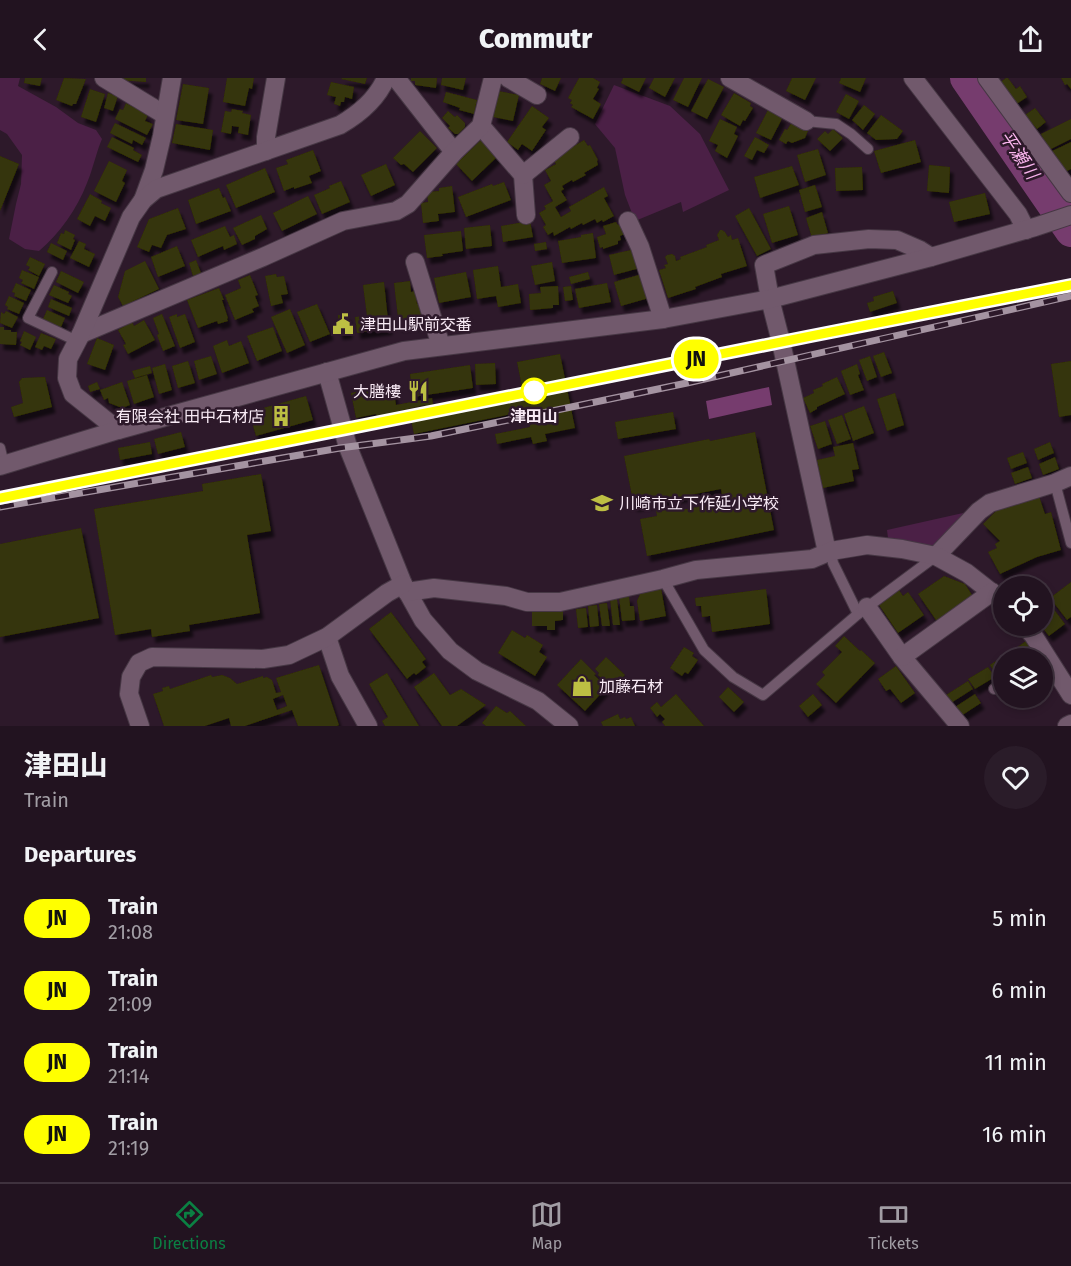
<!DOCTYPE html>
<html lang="en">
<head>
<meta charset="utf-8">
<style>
  body { margin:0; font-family:"Fira Sans","Noto Sans JP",sans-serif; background:#2a1c29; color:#f1f3f6; height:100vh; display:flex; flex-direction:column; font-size:22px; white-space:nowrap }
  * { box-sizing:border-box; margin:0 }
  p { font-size:20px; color:#a29ea5 }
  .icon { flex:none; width:33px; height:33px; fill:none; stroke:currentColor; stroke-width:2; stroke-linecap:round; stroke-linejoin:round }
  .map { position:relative; height:648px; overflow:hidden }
  .side { display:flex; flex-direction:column; background:#221320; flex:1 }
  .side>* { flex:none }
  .badge { padding:0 12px; border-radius:20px; font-size:21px; line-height:39px }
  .controls { position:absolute; left:993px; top:498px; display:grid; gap:12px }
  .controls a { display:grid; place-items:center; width:60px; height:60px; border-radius:50%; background:#221320; box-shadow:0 3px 9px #0003,0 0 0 2px #3f323e; font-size:30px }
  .map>.badge { position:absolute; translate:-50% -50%; box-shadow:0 0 0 3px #fff }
  h2 { padding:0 24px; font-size:22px; line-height:54px }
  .round { display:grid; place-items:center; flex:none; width:63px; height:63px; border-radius:32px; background:#2a1c29 }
  .overview { display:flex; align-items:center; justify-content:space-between; height:102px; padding:0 24px }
  h1 { font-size:28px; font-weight:800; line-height:45px }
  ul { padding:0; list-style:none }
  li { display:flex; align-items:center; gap:18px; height:72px; padding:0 24px }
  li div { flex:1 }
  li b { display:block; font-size:22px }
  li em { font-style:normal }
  li .badge { min-width:66px; font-weight:700; text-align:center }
  header { display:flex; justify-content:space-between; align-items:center; height:78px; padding:0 24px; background:#221320; font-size:27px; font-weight:800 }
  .tabs { display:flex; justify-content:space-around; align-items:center; height:84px; border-top:2px solid #3f323e; background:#221320; font-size:16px; color:#a29ea5 }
  .tabs a { display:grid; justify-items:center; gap:3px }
  .tabs .selected { color:#0b8043 }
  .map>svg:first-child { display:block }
  .green { fill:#4b2046 }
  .water { fill:#763c6e }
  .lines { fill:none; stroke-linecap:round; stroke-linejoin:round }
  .river { stroke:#763c6e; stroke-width:32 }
  .building { fill:#343507; fill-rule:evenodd; filter:url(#shadow) }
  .service-casing { stroke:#463744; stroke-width:12 }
  .minor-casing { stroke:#463744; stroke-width:20 }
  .tertiary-casing { stroke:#463744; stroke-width:20 }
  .service { stroke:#71596c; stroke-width:10 }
  .minor { stroke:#71596c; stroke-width:18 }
  .tertiary { stroke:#71596c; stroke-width:18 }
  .rail-casing { stroke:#a493a1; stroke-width:7 }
  .rail { stroke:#2d192a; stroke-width:4.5; stroke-dasharray:14; stroke-linecap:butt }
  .line-casing { stroke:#fff; stroke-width:14 }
  .line { stroke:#ff0; stroke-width:9 }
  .stop-dot { fill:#fff; stroke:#ff0; stroke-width:3 }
  .labels { text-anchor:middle; stroke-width:5; stroke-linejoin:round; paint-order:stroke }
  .poi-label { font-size:16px; fill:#f8eaf5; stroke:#2d192a; text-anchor:start }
  .stop-label { font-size:16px; font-weight:bold; fill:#f8eaf5; stroke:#2d192a }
  .water-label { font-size:18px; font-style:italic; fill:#f9b4ed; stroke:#2d192a }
</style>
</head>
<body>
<header><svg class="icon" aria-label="back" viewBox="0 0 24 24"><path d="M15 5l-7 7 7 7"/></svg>Commutr<svg class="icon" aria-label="share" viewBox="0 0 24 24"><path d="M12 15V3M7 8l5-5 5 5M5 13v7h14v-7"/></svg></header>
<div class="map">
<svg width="1071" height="648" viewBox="0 0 1071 648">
  <defs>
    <filter id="shadow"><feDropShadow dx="3.5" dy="6" stdDeviation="1.5" flood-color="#0009"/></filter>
  </defs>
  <rect width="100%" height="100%" fill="#2d192a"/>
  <g class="green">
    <path d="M0,0H20L18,8L56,29L78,45L96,52L102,61C96,75 93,91 87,105C77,131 60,155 39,173L25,171L9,161L16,126L21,106L22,77L7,56L0,52Z"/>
    <path d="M614,7L670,28L700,56L729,112L683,134L681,124L635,143L625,117L615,70L595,46Z"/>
    <path d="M972,433L938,470L888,460L887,452Z"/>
  </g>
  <path class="water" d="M769,309L772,327L709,341L706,323Z"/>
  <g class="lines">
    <path class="river" d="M966,0L1071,153"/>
  </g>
  <g class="building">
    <path d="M25,0H42L40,8L24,5Z"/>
    <path d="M64,0L86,1L76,26H73L72,28L56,22Z"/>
    <path d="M118,0H146V4L118,2Z"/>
    <path d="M227,0H254L252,11L249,10L245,28L223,24Z"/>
    <path d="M342,0H367L365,6L341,1Z"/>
    <path d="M411,0H437L436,10L415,7V3H411Z"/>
    <path d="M442,0H466L463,12L441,7Z"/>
    <path d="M542,0H561L555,13L540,6Z"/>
    <path d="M579,0H593L600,4L597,10L599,11L593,21L601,26L593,41L571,29L573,27L570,25L572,22L568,20Z"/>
    <path d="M623,0H646L639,14L621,5Z"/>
    <path d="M654,0H675L665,19L649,10Z"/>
    <path d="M684,0H702L688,29L673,22Z"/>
    <path d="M792,0H816L805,22L786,13Z"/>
    <path d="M841,0H866L860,14L839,5Z"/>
    <path d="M1006,0H1008L1016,11L1020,8L1027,19L1015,27L999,5Z"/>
    <path d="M1061,0H1071V11L1067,6L1065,7Z"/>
    <path d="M708,1L724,9L707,41L691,33Z"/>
    <path d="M331,4L354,9L352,21L345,19L344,24H341L340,28L334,26L336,19L327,17Z"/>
    <path d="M183,6L209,10L203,46L176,42Z"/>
    <path d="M90,11L105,16L96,44L81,39Z"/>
    <path d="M498,13L519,17L513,43L493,39Z"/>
    <path d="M446,14L477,22L474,36L459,32L460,30L443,24Z"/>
    <path d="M108,15L118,18L113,33L104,30Z"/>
    <path d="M734,15L751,25L750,28L753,30L745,43L743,42L740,48L721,37Z"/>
    <path d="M846,16L859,23L849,41L836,34Z"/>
    <path d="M126,25L148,37L145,43L153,46L147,57L115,41L120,31L123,32Z"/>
    <path d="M864,27L875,36L863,52L852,42Z"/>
    <path d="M532,28L549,40L542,49L546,52L532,73L522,66L518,72L507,64Z"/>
    <path d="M1035,30L1046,44L1037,51L1025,37Z"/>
    <path d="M232,31L243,33L242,35L251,37L248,57L238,55L239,49L232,48L231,56L221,54L225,33L231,34Z"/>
    <path d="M768,32L783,39L771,62L756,55Z"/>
    <path d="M448,33L455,39L457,37L465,45V49L458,56H455L448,50L450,48L442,40Z"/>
    <path d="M881,37L903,53L897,61L876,62L867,55Z"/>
    <path d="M720,41L737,49L734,56L738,58L727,80L715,73L718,67L709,63Z"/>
    <path d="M1071,41V61L1049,72L1041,56Z"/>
    <path d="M792,44L808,53L805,60L792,65L788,63L786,66L779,62L785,51L787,52Z"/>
    <path d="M115,45L146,60L142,67L133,62L132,66L110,55Z"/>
    <path d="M176,46L213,52L210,72L172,65Z"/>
    <path d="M833,51L843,60L830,73L817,61L825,53L828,56Z"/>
    <path d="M420,53L437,70L413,94L404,86L401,87L393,80Z"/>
    <path d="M112,59L134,70L133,72L142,77L138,84L107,69Z"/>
    <path d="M755,59L769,67L764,75L757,72L752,82L744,78Z"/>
    <path d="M482,61L498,78L472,103L456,86Z"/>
    <path d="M584,62L588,68L590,67L598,82L597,83L598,87L584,95L586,97L573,104L572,102L562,108L564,111L561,113L567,122L555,129L561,139L571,133L569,129L604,109L608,118L604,120L614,138L603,144L602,142L597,145L595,141L583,147L582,145L571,151L570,149L554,158L553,154L548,157L543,149L546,147L539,135L546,131L544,128L553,123L544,107L551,103L545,92L556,86L553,81Z"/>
    <path d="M915,62L921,84L881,95L874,73Z"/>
    <path d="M1071,64V91L1063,95L1052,73Z"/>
    <path d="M818,71L826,97L805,104L797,77Z"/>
    <path d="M313,72L321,93L309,98L312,105L294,111V109L284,113L276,90L288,86L286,82Z"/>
    <path d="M0,78L19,86L0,133Z"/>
    <path d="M109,83L127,92L122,103L125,105L116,124L94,113Z"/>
    <path d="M386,86L395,107L371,118L361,97Z"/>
    <path d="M929,87L950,89L949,115L927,113Z"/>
    <path d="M792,88L799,107L760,120L754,99Z"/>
    <path d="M862,89L863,112L836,113L835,90Z"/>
    <path d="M265,90L275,114L236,130L226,107Z"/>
    <path d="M341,103L350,124L322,136L314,117L330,110L329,108Z"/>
    <path d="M504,104L511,122L466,139L458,119L492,106L493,108Z"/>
    <path d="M815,107L822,129L805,134L799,112Z"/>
    <path d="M452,108L455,134L438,136L439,143L423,145L421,125L428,124L427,114L439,113V110Z"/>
    <path d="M219,110L223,120L225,119L231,133L196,146L188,122Z"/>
    <path d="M985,115L990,136L954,144L949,124Z"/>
    <path d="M90,116L102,123L101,125L111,130L105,143L95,138L90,148L77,141Z"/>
    <path d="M308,118L317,136L282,153L273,135Z"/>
    <path d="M789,128L798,157L772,165L763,136Z"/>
    <path d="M178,130L186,151L167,157L161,170L152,167L149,174L137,169L149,141Z"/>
    <path d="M749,130L771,171L757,178L735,138Z"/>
    <path d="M822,134L828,155L812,160L806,140Z"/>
    <path d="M261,137L267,151L255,158V161L242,167L233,150Z"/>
    <path d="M530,143L533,159L503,164L501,148Z"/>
    <path d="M616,144L618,147L621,146L625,156L620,158L621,162L618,163V166L603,171V169L600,170L597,159L606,156L603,148Z"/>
    <path d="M490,147L492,168L466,171L464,150Z"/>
    <path d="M225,148L230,159L234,157L237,166L224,172L223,168L198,179L191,162Z"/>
    <path d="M65,152L75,157L73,161L75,162L71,172L57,165L61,155L64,156Z"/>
    <path d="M720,152H722L725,154L728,159L731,157L732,162L738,160L747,188L721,196L722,199L695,209L696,211L668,220L659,192L666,190L664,187L668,186L665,179L667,177L672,176L675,178L676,183L681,181L680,179L707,169L706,167L719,162L717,157Z"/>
    <path d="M461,153L463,173L442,176L443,178L427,180L424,157Z"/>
    <path d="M593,155L596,180L562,185L558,163L581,159V157Z"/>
    <path d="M79,163L86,166L84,171L95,176L89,189L70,180Z"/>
    <path d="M546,164L547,171L535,173L534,166Z"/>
    <path d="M51,165L67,173L63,182L47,174Z"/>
    <path d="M177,168L185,188L158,199L151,179Z"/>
    <path d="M635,171L640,190L614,197L609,177Z"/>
    <path d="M30,179L45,186L39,198L28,192L30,189L26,187Z"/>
    <path d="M196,182L201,195L193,198L189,185Z"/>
    <path d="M145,183L159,211L123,228L118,219L125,193Z"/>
    <path d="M552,184L555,203L535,207L531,188Z"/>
    <path d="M498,188L501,209L518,206L521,225L498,229L496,218L477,221L473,192Z"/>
    <path d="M22,192L39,199L34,211L21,205L23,202L19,200Z"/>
    <path d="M61,193L84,204L78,215L56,204Z"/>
    <path d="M466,194L471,219L439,225L434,200Z"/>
    <path d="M588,194L590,201L571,206L569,199Z"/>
    <path d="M276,196L277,199L284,198L288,216L281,217L283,225L271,228L265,198Z"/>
    <path d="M642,196L649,220L621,228L614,204Z"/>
    <path d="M250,197L258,217L255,218L259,228L252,231L254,234L235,242L225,217L241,210L238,202Z"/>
    <path d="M410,203L411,214L415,213L417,226L421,225L423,243H421L422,246L399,248L394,205Z"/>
    <path d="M384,204L389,251L357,255L355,239L367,238L363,207Z"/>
    <path d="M16,205L31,212L26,223L14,218L15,215L12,214Z"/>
    <path d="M607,205L611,224L579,230L575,211Z"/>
    <path d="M54,207L69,214L68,216L72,218L68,225L49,217Z"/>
    <path d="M558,208L559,227H553V230L530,232L529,216L541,215L540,209Z"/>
    <path d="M571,208L573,222L565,223L563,209Z"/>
    <path d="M219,210L224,222H222L228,240L227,241L228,243L218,246L217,243L198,250L187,222Z"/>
    <path d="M893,213L897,225L870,234L867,225L874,223L873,219Z"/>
    <path d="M9,218L24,225L19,236L7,231L8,229L5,227Z"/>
    <path d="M51,221L72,230L69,238L48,229Z"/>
    <path d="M317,226L330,256L310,264L297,234Z"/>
    <path d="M290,231L305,267L287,275L271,239Z"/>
    <path d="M47,232L65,240L61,249L43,241Z"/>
    <path d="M6,233L18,239L12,250L0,245L1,234L4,236Z"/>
    <path d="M162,236L175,268L163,273L157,257L159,256L153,240Z"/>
    <path d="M177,236V239L185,236L195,264L180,270L169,239Z"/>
    <path d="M338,237H348L349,255L339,256Z"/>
    <path d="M144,242L155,262L128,276L123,267L126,266L118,252L132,244L134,248Z"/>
    <path d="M0,249H4V252H11V254H17L16,267L0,266Z"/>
    <path d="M273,249L282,273L257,283L247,258Z"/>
    <path d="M24,253L36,259L30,272L20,267L22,264L20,263Z"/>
    <path d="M41,255L56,261L51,271L44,268L42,272L35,269Z"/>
    <path d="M97,260L114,267L105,292L87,286Z"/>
    <path d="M227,262L229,268L241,263L249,285L222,295L213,268Z"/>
    <path d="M884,274L892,295L881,299L873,278Z"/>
    <path d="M560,276L575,350L545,356L547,363L533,366L531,359L497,366L495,356L530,349L527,333L414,356L411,342L427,339L425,327L395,334L396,335L377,338L376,336L356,340L351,315L393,306L396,327L432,320L435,337L524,319L517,284Z"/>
    <path d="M211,278L217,296L199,302L194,283Z"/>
    <path d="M870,278L877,299L867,303L859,282Z"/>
    <path d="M188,283L195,305L178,310L172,288Z"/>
    <path d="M1071,283V337L1059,339L1051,286Z"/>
    <path d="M495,285L496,306L476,307L475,286Z"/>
    <path d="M165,286L172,312L159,316L152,290Z"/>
    <path d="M857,286L860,296L858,297L864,312L850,317L841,293Z"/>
    <path d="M470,287L473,310L413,319L410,296Z"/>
    <path d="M150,288L152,295L135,300L132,293Z"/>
    <path d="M147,297L154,319L134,326L127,303Z"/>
    <path d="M45,299L52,329L14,339L11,329L23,325L19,304L22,300Z"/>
    <path d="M837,299L845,316L817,329V331L810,335L803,320L814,315L813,312L823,308L822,306Z"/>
    <path d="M97,304L100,311L90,314L88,308Z"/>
    <path d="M122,304L130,327L122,330L109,325L108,320L104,322L100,312Z"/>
    <path d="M895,315L904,347L887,353L877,321Z"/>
    <path d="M306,318L313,342L256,358L249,334Z"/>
    <path d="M864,328L874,355L853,363L844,336Z"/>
    <path d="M673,334L676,351L618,361L615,344Z"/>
    <path d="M842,337L851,361L837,366L828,342Z"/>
    <path d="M825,343L832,366L818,371L810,348Z"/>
    <path d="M181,354L185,369L158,376L154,361Z"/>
    <path d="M755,354L774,452L647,478L640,441L657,438L656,432L680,427L681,432L723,424L721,411L634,428L624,378L709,361L710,363Z"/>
    <path d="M150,364L152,376L120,382L118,370Z"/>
    <path d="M1050,364L1054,375L1038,382L1034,371Z"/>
    <path d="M853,365L859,391L852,392L854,403L823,410L817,382L835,378L833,369Z"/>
    <path d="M1023,374L1027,385L1011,391L1007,380Z"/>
    <path d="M1055,379L1059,391L1043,397L1039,386Z"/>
    <path d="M1028,389L1032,400L1015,406L1011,395Z"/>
    <path d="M261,396L271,453L247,457L260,535L189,547L190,553L152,559L151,551L115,557L94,431L203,413L202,406Z"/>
    <path d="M1039,418L1045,436L1051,434L1061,472L1037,479L1000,496L988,474L997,470L995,466L1000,463L983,446L1001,428Z"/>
    <path d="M81,450L99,540L0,559V466Z"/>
    <path d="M944,498L965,506L974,520L938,545L918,516Z"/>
    <path d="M1071,504V539L1067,542L1050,520Z"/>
    <path d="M661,510L666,538L640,543L637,523L641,514Z"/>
    <path d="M766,511L770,546L712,554L710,538L702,539L701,528H696L695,520Z"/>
    <path d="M899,512L903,518L908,514L924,537L898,555L879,527Z"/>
    <path d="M629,518L630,528H634L635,542L622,543L619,519Z"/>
    <path d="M610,521H617L620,547H613Z"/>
    <path d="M607,525L610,548H602L599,526Z"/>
    <path d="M1050,526L1065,546L1049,558L1041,548H1042V529L1044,531Z"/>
    <path d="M597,527L599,548L590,549L588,528Z"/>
    <path d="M586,530L588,549L578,550L576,531Z"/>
    <path d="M563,531V542L555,543V552H547V548H532V532H538L537,534H546V532Z"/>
    <path d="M391,534L426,581L422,584L426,589L416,597L414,595L407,601L369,551Z"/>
    <path d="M512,552L525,560L527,557L543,567L539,574L547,579L535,598L498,575Z"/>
    <path d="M844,558L860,573L861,572L875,585L836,625L816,606L825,597L822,594L842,574L835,568Z"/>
    <path d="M1026,563L1032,571L1027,574L1029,578L1025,580H1013L1009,575Z"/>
    <path d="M684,569L694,575L692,578L698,582L688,596L685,594L682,598L670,590Z"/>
    <path d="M1006,576L1009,580H1004V596L998,600L990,587Z"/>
    <path d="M606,579L625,597L612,610L598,597L599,595L595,591Z"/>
    <path d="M581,581L596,596L594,597L607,609L585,633L557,607Z"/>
    <path d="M319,587L339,647L337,648H298L292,632L245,648H231L229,640L205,648H164L153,616L163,613L162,610L169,608L170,611L211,597L212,599L222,597L230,600L237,606L263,598V600L267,599L272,602L276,615L281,614L276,600ZM283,617L287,628L277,632L273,621Z"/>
    <path d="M896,588L915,615L901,625L890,611L886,613L878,601Z"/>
    <path d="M988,589L995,599L975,611L968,601Z"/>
    <path d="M387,595L419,648H385L382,643L388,639L369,606Z"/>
    <path d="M434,595L450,617L461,611L486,627L457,648H442L414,609Z"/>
    <path d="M968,603L973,611L951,625L946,617Z"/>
    <path d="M728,609L744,624L734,634L719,619Z"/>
    <path d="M676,616L704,648H665L662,644L665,641L660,636L657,639L650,630L657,624L661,629Z"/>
    <path d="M813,616L822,627L808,639L799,628Z"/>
    <path d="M975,616L981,625L961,638L955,629Z"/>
    <path d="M496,628L507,635L510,633L526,648H486L482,645Z"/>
    <path d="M618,636L620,641L625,639L626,641L631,639L635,648H603L601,644Z"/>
  </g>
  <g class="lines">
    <defs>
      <g id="service">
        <path d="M806,43L836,46L851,56L868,71"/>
        <path d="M52,194L28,240L77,263"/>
        <path d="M0,370L4,387"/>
        <path d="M1055,405L1071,465"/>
        <path d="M831,473L833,485L858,536"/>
        <path d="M663,501L704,572L733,599L763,617L858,536L936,478"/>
        <path d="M994,611L1004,605"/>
      </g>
      <g id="minor">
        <path d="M104,0L165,37"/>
        <path d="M396,0L454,74"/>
        <path d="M508,0L537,17"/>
        <path d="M730,0L806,43"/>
        <path d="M913,0L1018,136L1026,152"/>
        <path d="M987,0L1071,115"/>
        <path d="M481,48L523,97L526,137"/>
        <path d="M266,73V59L276,0"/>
        <path d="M523,97L570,59"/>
        <path d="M143,122L154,92L162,58L172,0"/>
        <path d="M628,143L640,169L663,241"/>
        <path d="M415,184L441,268"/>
        <path d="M81,256L263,179L343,143L396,133L408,126L454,74L481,48L493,0"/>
        <path d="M327,294L348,369L403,506L423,542L450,573L477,593L538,623L569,648"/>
        <path d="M827,474L781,264L770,221L764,187L814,167L869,161L897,162L920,172L931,179"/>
        <path d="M936,478L979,433L990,425L1055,405L1071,398"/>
        <path d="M407,514L434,510L506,518L527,524H560L663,501L696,492L812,481L831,473L867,467L902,471L936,478L967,495L1004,524"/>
        <path d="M867,529L902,579L960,648"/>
        <path d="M1025,548L1033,557L1071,617"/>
        <path d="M327,559L340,598L368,648"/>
        <path d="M902,579L992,514"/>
        <path d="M1067,648L1071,646"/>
      </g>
      <g id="tertiary">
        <path d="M118,352L73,316L67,300L68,281L81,256L131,139L143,122L156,111L340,47C359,36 377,21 386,0"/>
        <path d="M0,388L118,352L404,273L663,241L770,221L931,179L1035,149L1071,137"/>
        <path d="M140,648L129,616L131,599L139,585L152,579L263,581L289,577L327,559L387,515L403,506"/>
      </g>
    </defs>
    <use href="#service" class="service-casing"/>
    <use href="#minor" class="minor-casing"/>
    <use href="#tertiary" class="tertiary-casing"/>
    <use href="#service" class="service"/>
    <use href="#minor" class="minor"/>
    <use href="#tertiary" class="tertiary"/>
    <defs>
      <g id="rail">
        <path d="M15,417L811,258L1071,207"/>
        <path d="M0,429L340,370L431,358L687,305L1071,218"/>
      </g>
    </defs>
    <use href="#rail" class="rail-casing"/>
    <use href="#rail" class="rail"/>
  </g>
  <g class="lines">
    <defs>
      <path id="line" d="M0,420L811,258L1071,207"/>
    </defs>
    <use href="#line" class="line-casing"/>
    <use href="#line" class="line"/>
  </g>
  <defs>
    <symbol id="civic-bare" viewBox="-9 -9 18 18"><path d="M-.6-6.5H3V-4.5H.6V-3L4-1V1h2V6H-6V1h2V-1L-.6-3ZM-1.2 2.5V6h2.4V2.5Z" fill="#bdbf43" stroke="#2d192a" stroke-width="2.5" paint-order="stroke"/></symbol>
    <symbol id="restaurant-bare" viewBox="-9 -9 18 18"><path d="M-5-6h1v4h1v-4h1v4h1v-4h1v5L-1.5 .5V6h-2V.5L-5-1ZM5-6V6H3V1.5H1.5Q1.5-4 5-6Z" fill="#bdbf43" stroke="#2d192a" stroke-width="2.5" paint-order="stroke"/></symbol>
    <symbol id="building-bare" viewBox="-9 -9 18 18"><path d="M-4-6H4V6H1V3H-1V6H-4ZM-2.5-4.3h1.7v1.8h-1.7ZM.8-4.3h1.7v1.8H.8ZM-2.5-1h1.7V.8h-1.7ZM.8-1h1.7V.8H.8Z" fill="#bdbf43" stroke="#2d192a" stroke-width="2.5" paint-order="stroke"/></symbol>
    <symbol id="school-bare" viewBox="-9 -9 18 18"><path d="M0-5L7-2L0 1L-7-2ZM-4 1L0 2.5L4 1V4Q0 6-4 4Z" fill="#bdbf43" stroke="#2d192a" stroke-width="2.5" paint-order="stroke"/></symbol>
    <symbol id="shop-bare" viewBox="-9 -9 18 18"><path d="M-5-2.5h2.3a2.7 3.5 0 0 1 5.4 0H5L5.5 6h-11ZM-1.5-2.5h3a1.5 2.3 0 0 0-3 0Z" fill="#bdbf43" stroke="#2d192a" stroke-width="2.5" paint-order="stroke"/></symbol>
  </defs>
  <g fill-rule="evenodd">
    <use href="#civic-bare" x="328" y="231" width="30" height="30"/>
    <use href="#restaurant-bare" x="403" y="298" width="30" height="30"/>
    <use href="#building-bare" x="266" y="323" width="30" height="30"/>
    <use href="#school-bare" x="587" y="410" width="30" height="30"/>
    <use href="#shop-bare" x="567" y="593" width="30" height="30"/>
  </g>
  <circle class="stop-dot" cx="534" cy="313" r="12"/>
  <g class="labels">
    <g class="poi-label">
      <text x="360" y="252">津田山駅前交番</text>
      <text x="401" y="319" text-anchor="end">大膳樓</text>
      <text x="264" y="344" text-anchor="end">有限会社 田中石材店</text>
      <text x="619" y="431">川崎市立下作延小学校</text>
      <text x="599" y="614">加藤石材</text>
    </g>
    <g class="stop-label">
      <text x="534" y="344">津田山</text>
    </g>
    <g class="water-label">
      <text transform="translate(1019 77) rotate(56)" y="6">平瀬川</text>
    </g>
  </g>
</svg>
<div class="controls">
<a><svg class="icon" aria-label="locate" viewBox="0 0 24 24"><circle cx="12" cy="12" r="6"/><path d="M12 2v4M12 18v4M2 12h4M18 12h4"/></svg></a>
<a><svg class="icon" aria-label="layers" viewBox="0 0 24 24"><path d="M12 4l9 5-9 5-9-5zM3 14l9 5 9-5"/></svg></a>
</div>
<b class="badge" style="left:696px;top:281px;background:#ff0;color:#111">JN</b>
</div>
<section class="side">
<div class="overview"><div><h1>津田山</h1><p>Train</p></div><a class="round"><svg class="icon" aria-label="heart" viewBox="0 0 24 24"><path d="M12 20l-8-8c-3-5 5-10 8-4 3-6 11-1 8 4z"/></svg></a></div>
<h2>Departures</h2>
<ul>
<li><span class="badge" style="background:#ff0;color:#111">JN</span><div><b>Train</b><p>21:08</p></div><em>5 min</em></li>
<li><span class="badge" style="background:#ff0;color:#111">JN</span><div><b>Train</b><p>21:09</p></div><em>6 min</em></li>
<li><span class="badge" style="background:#ff0;color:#111">JN</span><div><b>Train</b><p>21:14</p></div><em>11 min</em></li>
<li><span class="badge" style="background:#ff0;color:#111">JN</span><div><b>Train</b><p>21:19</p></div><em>16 min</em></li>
</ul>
</section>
<nav class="tabs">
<a class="selected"><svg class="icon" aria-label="directions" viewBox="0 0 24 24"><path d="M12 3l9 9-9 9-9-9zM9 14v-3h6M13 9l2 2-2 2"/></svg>Directions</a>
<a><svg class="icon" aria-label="map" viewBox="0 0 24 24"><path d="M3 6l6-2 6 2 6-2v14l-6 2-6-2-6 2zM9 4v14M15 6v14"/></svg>Map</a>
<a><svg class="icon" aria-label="tickets" viewBox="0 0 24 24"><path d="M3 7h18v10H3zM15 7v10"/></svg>Tickets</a>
</nav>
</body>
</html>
